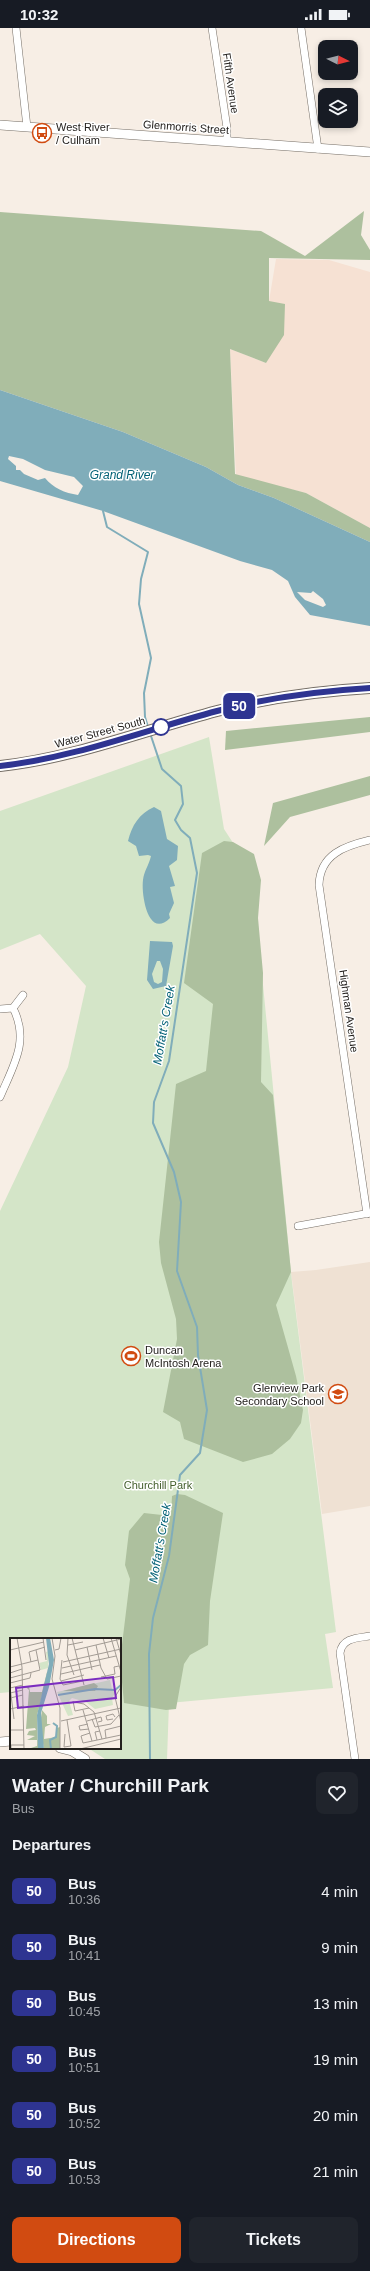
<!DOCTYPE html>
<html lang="en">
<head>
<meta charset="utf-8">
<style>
  body { margin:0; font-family:Helvetica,sans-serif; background:#20242c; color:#f1f3f6; height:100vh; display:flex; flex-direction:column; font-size:15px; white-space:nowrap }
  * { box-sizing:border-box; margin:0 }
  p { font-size:13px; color:#9ea1a6 }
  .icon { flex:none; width:22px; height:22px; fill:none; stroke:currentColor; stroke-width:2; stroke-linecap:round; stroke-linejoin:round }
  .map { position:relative; height:1731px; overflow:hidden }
  .side { display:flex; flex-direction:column; background:#171b24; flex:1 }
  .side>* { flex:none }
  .badge { padding:0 8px; border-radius:6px; font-size:14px; line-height:26px }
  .needle { width:26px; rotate:96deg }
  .tools { position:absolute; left:318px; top:12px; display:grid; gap:8px }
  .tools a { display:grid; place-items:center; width:40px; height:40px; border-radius:8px; background:#171b24; box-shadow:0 2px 6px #0003; font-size:20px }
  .map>.badge { position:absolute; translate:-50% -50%; box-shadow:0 0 0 2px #fff }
  h2 { padding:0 12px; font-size:15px; line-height:36px }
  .round { display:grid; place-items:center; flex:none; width:42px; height:42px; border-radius:8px; background:#20242c }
  .summary { display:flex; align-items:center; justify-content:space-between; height:68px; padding:0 12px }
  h1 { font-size:19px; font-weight:800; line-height:30px }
  .primary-button { display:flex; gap:8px; margin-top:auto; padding:8px 12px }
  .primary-button a { flex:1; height:46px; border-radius:8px; background:#d14b11; color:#fff; font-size:16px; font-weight:800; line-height:46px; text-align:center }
  .primary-button a+a { background:#20242c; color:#f1f3f6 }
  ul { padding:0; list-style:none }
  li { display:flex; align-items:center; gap:12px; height:56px; padding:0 12px }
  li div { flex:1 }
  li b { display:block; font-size:15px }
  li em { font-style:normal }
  li .badge { min-width:44px; font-weight:700; text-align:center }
  .status { display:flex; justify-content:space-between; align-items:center; height:28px; padding:0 20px; background:#171b24; direction:ltr }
  .status svg { height:11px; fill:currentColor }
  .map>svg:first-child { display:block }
  .industrial { fill:#f6e1d3 }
  .built { fill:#efe1d3 }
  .green { fill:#d4e5c8 }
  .forest { fill:#adc09e }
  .water { fill:#80adba; fill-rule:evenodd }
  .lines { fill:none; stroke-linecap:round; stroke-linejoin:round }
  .stream { stroke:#80adba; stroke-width:2 }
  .street-casing { stroke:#756e66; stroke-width:8 }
  .secondary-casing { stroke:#756e66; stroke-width:10 }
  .primary-casing { stroke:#756e66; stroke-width:12 }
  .street { stroke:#fff; stroke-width:7 }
  .secondary { stroke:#fff; stroke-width:9 }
  .primary { stroke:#fff; stroke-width:10 }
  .line-casing { stroke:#fff; stroke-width:9 }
  .line { stroke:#2e3491; stroke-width:6 }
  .stop-dot { fill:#fff; stroke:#2e3491; stroke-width:2 }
  .labels { text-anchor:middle; stroke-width:3; stroke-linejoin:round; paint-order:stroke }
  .street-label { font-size:11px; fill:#24211e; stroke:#fff }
  .poi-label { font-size:11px; fill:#24211e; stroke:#fff; text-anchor:start }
  .park-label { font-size:11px; fill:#445f2d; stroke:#fff }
  .water-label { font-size:12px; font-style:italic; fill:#026176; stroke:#fff }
  .inset-river { fill:none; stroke:#80adba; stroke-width:2 }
  .inset-road { fill:none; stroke:#a39c95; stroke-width:1 }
  .view { fill:#7b2cbf; fill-opacity:0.15; stroke:#7b2cbf; stroke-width:2 }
  .inset-edge { fill:none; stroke:#24211e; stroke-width:2 }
</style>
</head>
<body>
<div class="status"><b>10:32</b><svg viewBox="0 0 49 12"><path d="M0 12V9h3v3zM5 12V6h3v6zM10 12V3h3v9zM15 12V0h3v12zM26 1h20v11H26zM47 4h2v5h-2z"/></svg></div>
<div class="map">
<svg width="370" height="1731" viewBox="0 0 370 1731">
  <rect width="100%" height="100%" fill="#f7eee5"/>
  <path class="industrial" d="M276,231L329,232L370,244V500L306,465L236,448L230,321L266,335L269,273Z"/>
  <path class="built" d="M370,1234V1478L322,1486L291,1244L316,1242Z"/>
  <path class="green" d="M209,709L224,801L252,844L292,1254L336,1604L325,1606L333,1660L169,1675L167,1731H105L88,1720H120V1611H11V1664L0,1665V1183L68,1039L86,958L40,906L0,922V783Z"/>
  <g class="forest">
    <path d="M364,183L361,207L370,222V232L269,230V273L285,276L284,307L266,335L230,321L235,446L306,465L370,500V514L274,470L238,457L206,439L123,404L0,362V184L261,203L305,228Z"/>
    <path d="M370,689V704L225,722L226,703Z"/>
    <path d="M370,748V767L290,789L264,818L273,775Z"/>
    <path d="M224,813L233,814L254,826L261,852L258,890L263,945L261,1054L273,1067L291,1244L276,1277L296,1348L303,1382L301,1395L290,1411L272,1426L243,1434L184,1411L180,1394L163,1384L177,1311L176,1291L161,1235L159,1214L176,1056L206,1043L213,976L184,955L202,825Z"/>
    <path d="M177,1466L185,1467L223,1485L210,1573L208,1617L190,1627L184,1636L176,1681L166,1682L124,1675L120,1633L130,1551L125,1537L129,1503L144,1485L171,1488L172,1468Z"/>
  </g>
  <g class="water">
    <path d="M0,362L123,404L206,439L238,457L274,470L370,514V598L310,587L295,569L288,553L272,542L240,533L103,483L0,453ZM9,428L23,431L45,442L74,449L83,458L78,467C65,465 53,460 45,450L38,452L24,446L20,442H16V438L8,431ZM313,563L323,571L326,577L323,579L305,572L297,564L311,565Z"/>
    <path d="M154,779L161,783L167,811L178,818L177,832L169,838L175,858L170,859L174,875L169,886L170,890C148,912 141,866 143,852C144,843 149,837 151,828L148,827L139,828L136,818L128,813C132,797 139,786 154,779Z"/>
    <path d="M150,913L172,914L173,918L166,958L153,961L147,952ZM157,933H160L163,941L162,954L158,956L154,954L152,946Z"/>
  </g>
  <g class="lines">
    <g class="stream">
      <path d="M103,483L107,499L148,524L141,551L139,576L151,630L144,665L145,689L148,699"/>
      <path d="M150,1731L149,1626L153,1590L169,1528L180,1447L200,1425L207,1382L198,1327L197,1299L177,1243L181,1174L174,1144L153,1095L154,1074L169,1033L197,845L190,810L181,802L175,792L183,776L181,758L162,741L150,705"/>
    </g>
    <defs>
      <g id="street">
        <path d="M16,0L27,99"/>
        <path d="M212,0L227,100V114"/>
        <path d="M301,0L318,121"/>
        <path d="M0,981L13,980L23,967"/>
        <path d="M0,1069C13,1038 30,1013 13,980"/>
        <path d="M367,1186L319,857C320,826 345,818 370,812"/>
        <path d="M298,1198L370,1185"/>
        <path d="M355,1731L340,1625C342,1610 357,1610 370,1608"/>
      </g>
      <g id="secondary">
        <path d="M0,97L370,124"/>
        <path d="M0,1714L11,1713"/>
        <path d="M60,1720L72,1723L85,1731"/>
      </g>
      <path id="primary" d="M0,738C74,730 145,702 217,683C266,670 319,663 370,660"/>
    </defs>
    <use href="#street" class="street-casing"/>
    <use href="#secondary" class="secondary-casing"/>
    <use href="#primary" class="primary-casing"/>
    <use href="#street" class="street"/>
    <use href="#secondary" class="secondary"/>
    <use href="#primary" class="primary"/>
  </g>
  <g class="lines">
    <defs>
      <path id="line" d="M0,738C74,730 145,702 217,683C266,670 319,663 370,660"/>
    </defs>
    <use href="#line" class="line-casing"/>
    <use href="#line" class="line"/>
  </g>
  <defs>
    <symbol id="bus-ring" viewBox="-11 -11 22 22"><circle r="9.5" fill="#fff" stroke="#d14b11" stroke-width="1.5"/><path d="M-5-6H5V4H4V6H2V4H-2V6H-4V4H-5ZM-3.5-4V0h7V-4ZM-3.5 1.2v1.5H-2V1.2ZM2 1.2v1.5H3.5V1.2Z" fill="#d14b11"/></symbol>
    <symbol id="stadium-ring" viewBox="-11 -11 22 22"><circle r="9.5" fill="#fff" stroke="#d14b11" stroke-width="1.5"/><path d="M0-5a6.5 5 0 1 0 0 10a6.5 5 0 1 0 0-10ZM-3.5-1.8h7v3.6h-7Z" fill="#d14b11"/></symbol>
    <symbol id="school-ring" viewBox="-11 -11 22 22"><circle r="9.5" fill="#fff" stroke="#d14b11" stroke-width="1.5"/><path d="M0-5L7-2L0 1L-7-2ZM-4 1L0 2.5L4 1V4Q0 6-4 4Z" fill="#d14b11"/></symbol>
  </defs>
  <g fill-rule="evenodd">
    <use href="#bus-ring" x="31" y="94" width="22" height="22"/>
    <use href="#stadium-ring" x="120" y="1317" width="22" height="22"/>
    <use href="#school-ring" x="327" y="1355" width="22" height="22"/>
  </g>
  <circle class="stop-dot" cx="161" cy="699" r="8"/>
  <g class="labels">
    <g class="street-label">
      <text transform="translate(231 55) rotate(82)" y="4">Fifth Avenue</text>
      <text transform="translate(186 99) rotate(4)" y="4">Glenmorris Street</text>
      <text transform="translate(100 704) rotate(-15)" y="4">Water Street South</text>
      <text transform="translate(349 983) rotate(82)" y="4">Highman Avenue</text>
    </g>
    <g class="poi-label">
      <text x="56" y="103">West River<tspan x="56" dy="13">/ Culham</tspan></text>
      <text x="145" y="1326">Duncan<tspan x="145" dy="13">McIntosh Arena</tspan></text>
      <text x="324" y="1364" text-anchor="end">Glenview Park<tspan x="324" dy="13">Secondary School</tspan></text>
    </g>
    <g class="park-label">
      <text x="158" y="1461">Churchill Park</text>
    </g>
    <g class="water-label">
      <text x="122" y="451">Grand River</text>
      <text transform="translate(164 997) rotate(-80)" y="4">Moffatt's Creek</text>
      <text transform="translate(160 1515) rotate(-80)" y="4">Moffatt's Creek</text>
    </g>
  </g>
  <g transform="translate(10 1610)">
    <rect width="111" height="111" fill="#f7eee5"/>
    <path d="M39,13L38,30L31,32L29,25L37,23L36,14ZM100,42L102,51L107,52L102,60L103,67L85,71L76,64L62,60L59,63L63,77L58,78L47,54Z" fill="#d4e5c8"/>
    <path d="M38,30L36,43L27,77L28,111H18L27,108V102H17L25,98L17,97L19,93L26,92L25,90L16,91L19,52L16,49L19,48L20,54H32ZM84,45L88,48L85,53H53ZM32,72L37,78V86H41L35,89L34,101L46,99L47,90L50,89V111H34L30,87Z" fill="#adc09e"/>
    <path d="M36,0H40L44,22L39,49L31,75L34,111H28L27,77L39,26Z" fill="#80adba"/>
    <path class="inset-river" d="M48,57L85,51L105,52L111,47M41,111L40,102L46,99L47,88L43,85"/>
    <path class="inset-road" d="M7,0L12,29L14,111M33,0L36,22M42,0L45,18L42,41L50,70V111M58,0L57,17L64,37M62,0L74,47M93,0L99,20M101,0L111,34M106,0L111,17M58,7L73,4M86,7L91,30L97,41L111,38M77,9L82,32M0,12L34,4M45,12L49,11L51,0M65,12L111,1M52,22L50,41L53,47L73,43M21,24L19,14L35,9M53,24L111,11M0,29L28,22M52,30L106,18M0,35L12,31M51,36L90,27M91,39L105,36L104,29L109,28M0,40L30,32L26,12M51,43L74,37M0,45L20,40L21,35M0,49L4,81M111,49L105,59L111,84M0,50L13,47M0,55L13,52M0,60L13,57M63,63L65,73L79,70M63,64L74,66L84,74L92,101M0,71L14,68M73,72L82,103M82,81L85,89L101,86L109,77M103,81L97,82L96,78L103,76L105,79M51,83L111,70M77,83L91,79L92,83L88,84M78,86L69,88L70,92L79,91M0,92H14M80,95L71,98L73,105L111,97M55,96L54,109L61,108L57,82M96,100L95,92L111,88M87,102L85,94L90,93M1,111V107H14M70,111L111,101"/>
    <path class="view" d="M103,39L106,60L8,70L6,50Z"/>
    <rect width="111" height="111" class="inset-edge"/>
  </g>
</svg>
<div class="tools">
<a><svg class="needle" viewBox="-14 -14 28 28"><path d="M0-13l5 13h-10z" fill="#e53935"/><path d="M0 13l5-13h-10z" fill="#9ea1a6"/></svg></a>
<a><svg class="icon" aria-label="layers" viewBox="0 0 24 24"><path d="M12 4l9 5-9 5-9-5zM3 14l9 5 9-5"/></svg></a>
</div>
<b class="badge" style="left:239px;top:678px;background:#2e3491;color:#fff">50</b>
</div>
<section class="side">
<div class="summary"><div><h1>Water / Churchill Park</h1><p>Bus</p></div><a class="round"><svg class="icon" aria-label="heart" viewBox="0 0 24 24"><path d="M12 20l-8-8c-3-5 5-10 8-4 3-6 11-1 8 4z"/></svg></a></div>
<h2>Departures</h2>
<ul>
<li><span class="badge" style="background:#2e3491;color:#fff">50</span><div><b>Bus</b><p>10:36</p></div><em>4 min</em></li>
<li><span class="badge" style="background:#2e3491;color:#fff">50</span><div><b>Bus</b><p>10:41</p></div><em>9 min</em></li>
<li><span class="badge" style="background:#2e3491;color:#fff">50</span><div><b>Bus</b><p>10:45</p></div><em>13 min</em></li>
<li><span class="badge" style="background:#2e3491;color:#fff">50</span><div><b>Bus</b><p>10:51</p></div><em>19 min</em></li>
<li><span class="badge" style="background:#2e3491;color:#fff">50</span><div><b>Bus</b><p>10:52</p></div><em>20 min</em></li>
<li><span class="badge" style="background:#2e3491;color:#fff">50</span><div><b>Bus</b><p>10:53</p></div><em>21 min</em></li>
</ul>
<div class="primary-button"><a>Directions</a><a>Tickets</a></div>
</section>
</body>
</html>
